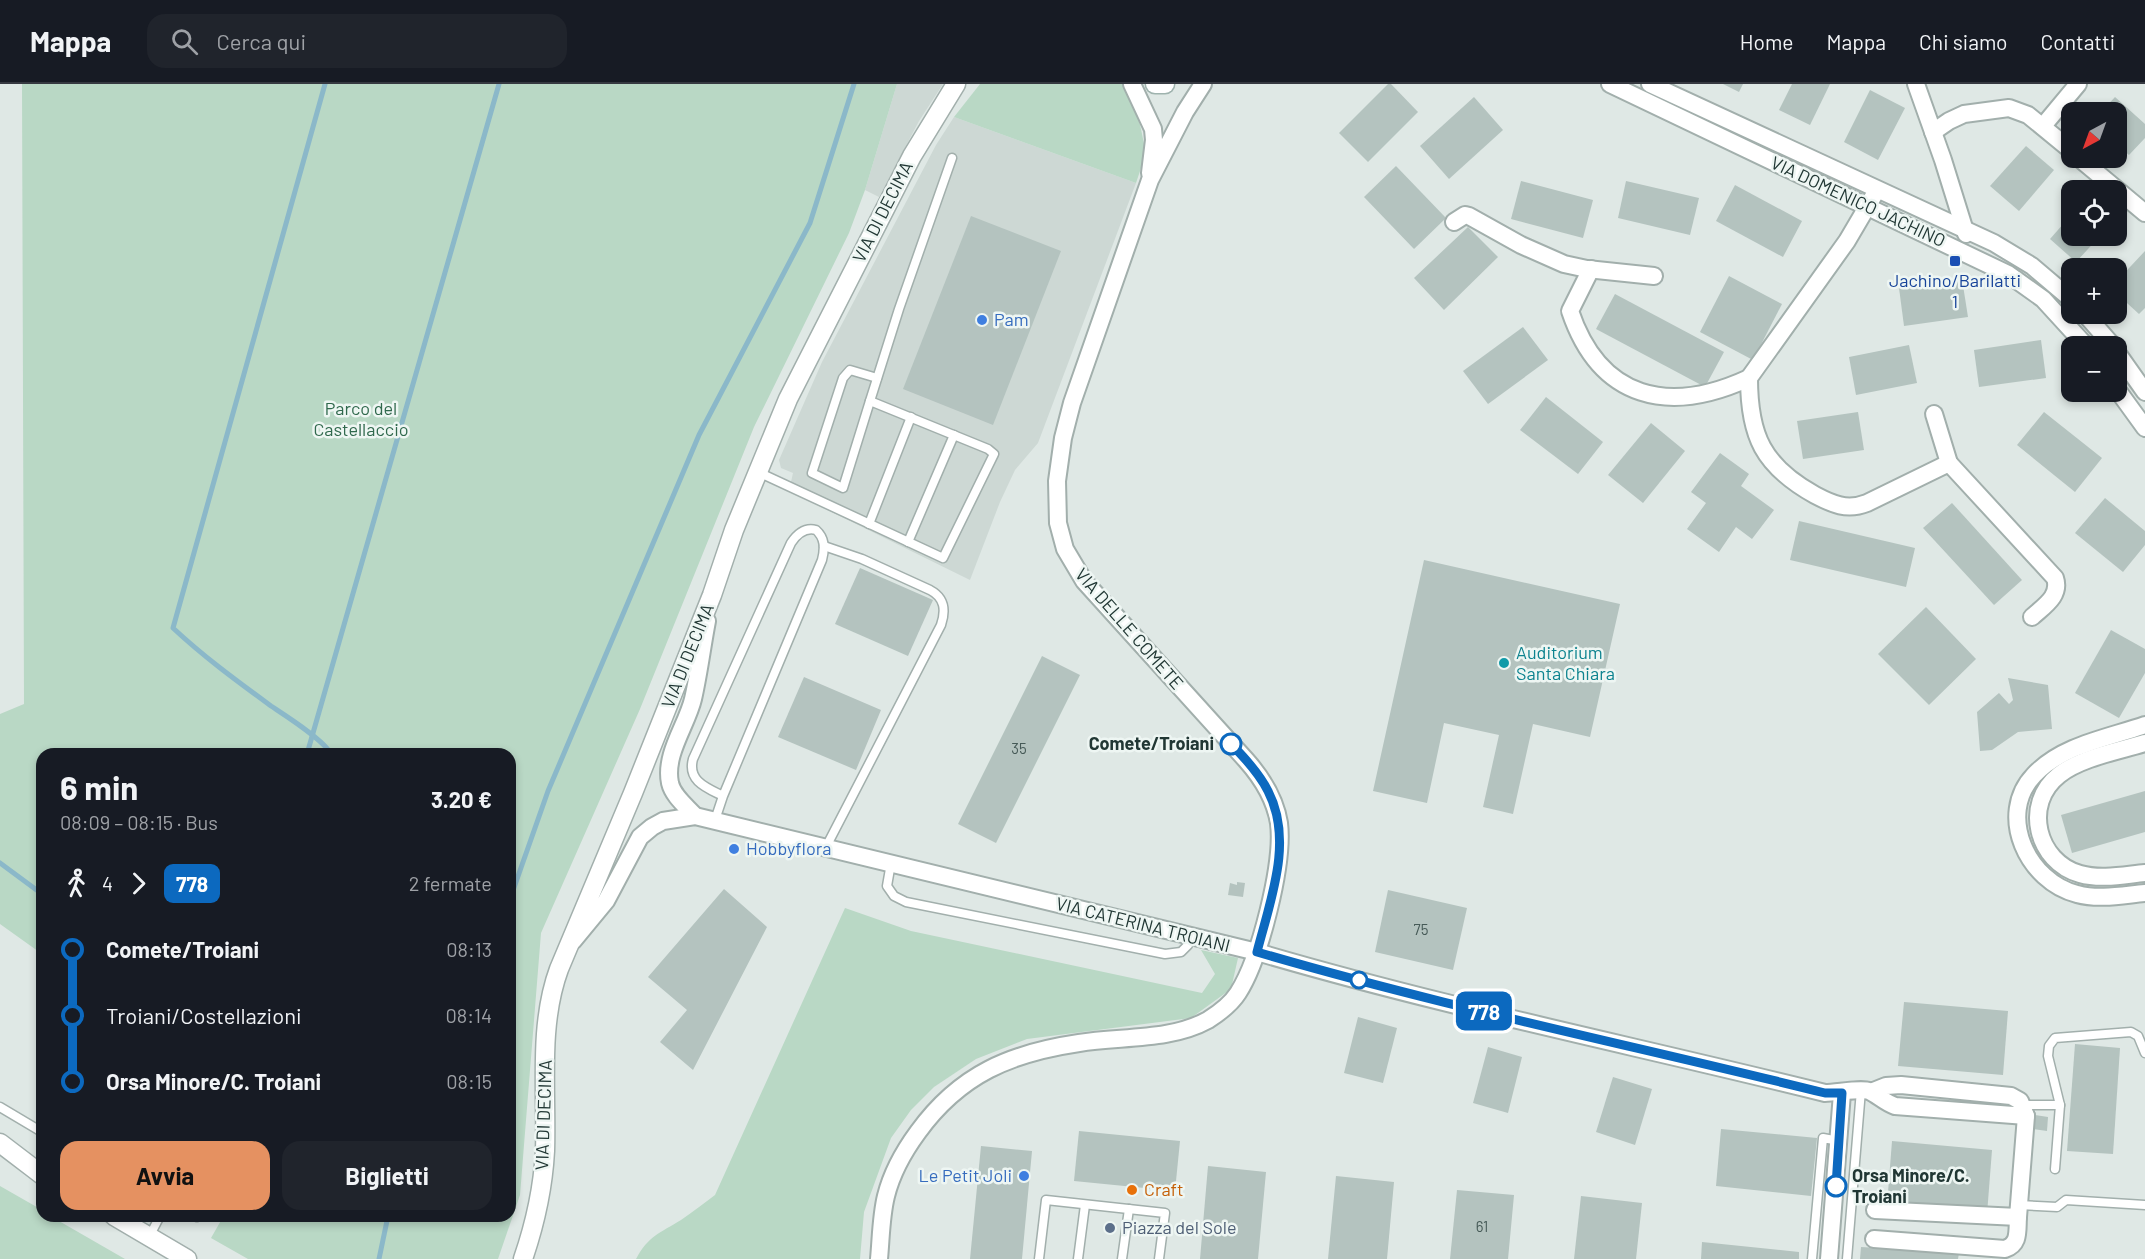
<!DOCTYPE html>
<html lang="it">
<head>
<meta charset="utf-8">
<style>
  body { margin:0; font-family:Barlow,sans-serif; background:#20242c; color:#f1f3f6; height:100vh; display:flex; flex-direction:column; font-size:22px; white-space:nowrap }
  * { box-sizing:border-box; margin:0 }
  p { font-size:20px; color:#9ea1a6 }
  .icon { flex:none; width:33px; height:33px; fill:none; stroke:currentColor; stroke-width:2; stroke-linecap:round; stroke-linejoin:round }
  .map { position:relative; flex:1; overflow:hidden }
  .details { position:absolute; left:36px; top:664px; width:480px; height:474px; display:flex; flex-direction:column; background:#171b24; border-radius:18px; box-shadow:0 3px 9px #0003 }
  .details>* { flex:none }
  .badge { padding:0 12px; border-radius:9px; font-size:21px; line-height:39px }
  .needle { width:39px; rotate:221deg }
  .fabs { position:absolute; left:2061px; top:18px; display:grid; gap:12px }
  .fabs a { display:grid; place-items:center; width:66px; height:66px; border-radius:12px; background:#171b24; box-shadow:0 3px 9px #0003; font-size:30px }
  .map>.badge { position:absolute; translate:-50% -50%; box-shadow:0 0 0 3px #fff }
  .legs { display:flex; align-items:center; gap:9px; height:66px; padding:0 24px; font-size:20px }
  .legs p { margin-inline-start:auto }
  .summary { display:flex; align-items:center; justify-content:space-between; height:102px; padding:0 24px }
  h1 { font-size:33px; font-weight:700; line-height:45px }
  .primary-button { display:flex; gap:12px; margin-top:auto; padding:12px 24px }
  .primary-button a { flex:1; height:69px; border-radius:18px; background:#e59161; color:#111; font-size:24px; font-weight:700; line-height:69px; text-align:center }
  .primary-button a+a { background:#20242c; color:#f1f3f6 }
  ul { padding:0 24px; list-style:none }
  li { display:flex; align-items:center; gap:21px; height:66px; font-size:22px }
  li i { display:grid; place-items:center; width:9px; height:100%; margin:0 8px; background:currentColor }
  li i::after { content:''; width:15px; height:15px; margin:-8px; border:4px solid; border-radius:50%; background:#171b24 }
  li p { margin-inline-start:auto }
  li:first-child i { background:linear-gradient(#0000 50%,currentColor 0) }
  li:last-child i { background:linear-gradient(currentColor 50%,#0000 0) }
  header { display:flex; align-items:center; gap:36px; box-sizing:border-box; height:84px; padding:0 30px; background:#171b24; border-bottom:2px solid #363941 }
  header strong { font-size:28px }
  nav { display:flex; gap:33px; margin-inline-start:auto; font-size:21px }
  .search { width:420px; height:54px; background:#20242c; display:flex; align-items:center; gap:15px; box-sizing:border-box; padding:0 21px; border-radius:18px; color:#9ea1a6; font-size:22px }
  .map>svg:first-child { display:block }
  .built { fill:#cdd8d4 }
  .green { fill:#b9d8c5 }
  .lines { fill:none; stroke-linecap:round; stroke-linejoin:round }
  .stream { stroke:#8bb8c9; stroke-width:5 }
  .building { fill:#b4c3bf }
  .service-casing { stroke:#a2afac; stroke-width:11 }
  .minor-casing { stroke:#a2afac; stroke-width:20 }
  .tertiary-casing { stroke:#a2afac; stroke-width:21 }
  .secondary-casing { stroke:#9fb3ae; stroke-width:21 }
  .service { stroke:#fff; stroke-width:8 }
  .minor { stroke:#fff; stroke-width:16 }
  .tertiary { stroke:#fff; stroke-width:18 }
  .secondary { stroke:#fff; stroke-width:18 }
  .line-1-casing { stroke:#fff; stroke-width:14 }
  .line-1 { stroke:#0c69bf; stroke-width:9 }
  .transit-dot { fill:#1a4fb4; stroke:#eef6f3; stroke-width:2 }
  .shop-dot { fill:#3f7fe0; stroke:#eef6f3; stroke-width:2 }
  .culture-dot { fill:#0f9aa8; stroke:#eef6f3; stroke-width:2 }
  .stop-1-dot { fill:#fff; stroke:#0c69bf; stroke-width:3 }
  .food-dot { fill:#e8710a; stroke:#eef6f3; stroke-width:2 }
  .service-dot { fill:#5c6f8a; stroke:#eef6f3; stroke-width:2 }
  .labels { text-anchor:middle; stroke-width:5; stroke-linejoin:round; paint-order:stroke }
  .number-label { font-size:15px; fill:#465a57 }
  .street-label { font-size:18px; fill:#213734; stroke:#eef6f3 }
  .transit-label { font-size:18px; fill:#164399; stroke:#eef6f3 }
  .shop-label { font-size:18px; fill:#366cbe; stroke:#eef6f3; text-anchor:start }
  .park-label { font-size:18px; fill:#30694d; stroke:#eef6f3 }
  .culture-label { font-size:18px; fill:#0d838f; stroke:#eef6f3; text-anchor:start }
  .stop-label { font-size:18px; font-weight:bold; fill:#213734; stroke:#eef6f3; text-anchor:end }
  .food-label { font-size:18px; fill:#c56008; stroke:#eef6f3; text-anchor:start }
  .service-label { font-size:18px; fill:#4e5e75; stroke:#eef6f3; text-anchor:start }
</style>
</head>
<body>
<header>
<strong>Mappa</strong>
<div class="search"><svg class="icon" aria-label="search" viewBox="0 0 24 24"><circle cx="10" cy="10" r="6"/><path d="M15 15l6 6"/></svg>Cerca qui</div>
<nav><a>Home</a><a>Mappa</a><a>Chi siamo</a><a>Contatti</a></nav>
</header>
<div class="map">
<svg width="2145" height="1175" viewBox="0 0 2145 1175">
  <rect width="100%" height="100%" fill="#dfe8e5"/>
  <g class="built">
    <path d="M897,0H943L919,37L879,113L865,106Z"/>
    <path d="M954,33L1136,99L1038,359L1015,386L1000,418L970,496L789,407L793,389L781,384L779,376L822,278L936,61Z"/>
  </g>
  <g class="green">
    <path d="M22,0H897L865,106L849,149L754,343L640,625L541,849L520,1111L498,1175H248L211,1154L223,1133L510,1132V670H42V870L0,840V630L24,620Z"/>
    <path d="M980,0H1122L1138,31L1146,69L1136,99L954,33Z"/>
    <path d="M845,824L911,847L1202,909L1215,890L1201,866L1238,874L1231,905L1191,934L1027,955L976,975L934,1003L911,1026L891,1054L864,1128L860,1175H636C648,1152 660,1149 681,1136C693,1128 704,1119 715,1111Z"/>
    <path d="M0,1102L42,1126V1132L52,1133L125,1175H0Z"/>
  </g>
  <g class="lines">
    <g class="stream">
      <path d="M325,0L173,544C204,573 237,597 271,622C286,632 324,656 331,670"/>
      <path d="M307,670L499,0"/>
      <path d="M0,779L42,810"/>
      <path d="M510,815L548,707L699,351L810,139L854,0"/>
      <path d="M379,1175L388,1132"/>
    </g>
  </g>
  <g class="building">
    <path d="M1388,0H1391L1418,28L1368,78L1339,49Z"/>
    <path d="M1723,0H1743L1739,8Z"/>
    <path d="M1792,0H1830L1810,41L1779,26Z"/>
    <path d="M1870,6L1905,24L1878,76L1844,58Z"/>
    <path d="M1474,13L1503,46L1449,95L1420,62Z"/>
    <path d="M2115,13L2145,40V54L2129,71L2116,60V28H2101Z"/>
    <path d="M2026,62L2054,86L2019,127L1990,102Z"/>
    <path d="M1396,82L1446,134L1414,165L1364,113Z"/>
    <path d="M1521,97L1593,116L1583,154L1511,135Z"/>
    <path d="M1626,97L1699,114L1690,151L1618,134Z"/>
    <path d="M1735,101L1802,137L1783,173L1716,137Z"/>
    <path d="M2072,130V152H2100L2076,178L2050,155Z"/>
    <path d="M971,132L1061,167L993,341L903,305Z"/>
    <path d="M1468,143L1498,173L1444,226L1414,194Z"/>
    <path d="M2145,167V224L2139,230L2116,209V198Z"/>
    <path d="M1729,192L1782,220L1753,276L1700,248Z"/>
    <path d="M1962,195L1968,233L1904,242L1899,204Z"/>
    <path d="M1615,210L1724,268L1705,303L1596,245Z"/>
    <path d="M1523,243L1548,276L1488,320L1463,287Z"/>
    <path d="M2041,256L2046,294L1979,303L1974,266Z"/>
    <path d="M1909,261L1917,299L1856,311L1849,273Z"/>
    <path d="M1546,313L1603,358L1578,390L1520,346Z"/>
    <path d="M1858,328L1864,366L1803,375L1797,337Z"/>
    <path d="M2044,328L2102,374L2075,408L2017,361Z"/>
    <path d="M1651,339L1685,367L1643,419L1608,391Z"/>
    <path d="M1720,369L1749,390L1741,402L1774,426L1752,455L1736,443L1719,468L1687,445L1706,419L1691,408Z"/>
    <path d="M2105,414L2145,447V461L2123,488L2075,449Z"/>
    <path d="M1952,419L2022,496L1994,521L1923,444Z"/>
    <path d="M1799,437L1915,464L1906,503L1790,476Z"/>
    <path d="M1424,476L1620,520L1590,653L1533,640L1513,730L1483,723L1499,651L1444,639L1427,719L1373,707Z"/>
    <path d="M860,484L933,516L908,572L835,540Z"/>
    <path d="M1926,523L1976,575L1929,621L1878,570Z"/>
    <path d="M2111,546L2145,565V589L2119,634L2075,609Z"/>
    <path d="M1042,572L1080,591L996,759L958,740Z"/>
    <path d="M804,593L881,626L856,686L778,653Z"/>
    <path d="M2008,594L2048,601L2052,645L2018,648L1992,666L1980,667L1977,628L1999,609L2009,620L2013,616Z"/>
    <path d="M2145,707V748L2072,769L2061,731Z"/>
    <path d="M1237,798L1245,799L1243,813L1228,811L1230,799L1237,801Z"/>
    <path d="M724,805L767,843L693,986L660,958L687,926L648,893Z"/>
    <path d="M1388,806L1467,824L1453,886L1375,868Z"/>
    <path d="M1904,918L2008,927L2003,991L1898,982Z"/>
    <path d="M1358,933L1397,944L1383,999L1344,989Z"/>
    <path d="M2075,960L2120,964L2113,1070L2067,1067Z"/>
    <path d="M1488,963L1522,973L1508,1029L1473,1019Z"/>
    <path d="M1613,993L1652,1005L1635,1061L1596,1048Z"/>
    <path d="M2035,1031L2048,1033L2047,1047L2033,1045Z"/>
    <path d="M1721,1045L1817,1054L1811,1112L1716,1102Z"/>
    <path d="M1079,1047L1180,1057L1175,1107L1074,1097Z"/>
    <path d="M1892,1057L1992,1066L1987,1130L1887,1121Z"/>
    <path d="M981,1062L1032,1067L1022,1175H970Z"/>
    <path d="M1208,1082L1266,1088L1258,1175H1200Z"/>
    <path d="M1336,1092L1394,1098L1387,1175H1328Z"/>
    <path d="M1457,1106L1514,1111L1508,1175H1450Z"/>
    <path d="M1581,1112L1642,1119L1636,1175H1574Z"/>
    <path d="M1702,1158L1799,1168V1175H1701Z"/>
    <path d="M1861,1163L1959,1169L1958,1175H1860Z"/>
  </g>
  <g class="lines">
    <defs>
      <g id="service">
        <path d="M870,317L843,404L812,389L843,294L850,286L877,294"/>
        <path d="M758,388L943,474L994,370L988,365L870,317L899,225L952,74"/>
        <path d="M869,440L911,333"/>
        <path d="M908,458L954,351"/>
        <path d="M824,462L862,475L930,506C945,514 946,526 941,541L826,763"/>
        <path d="M715,736L723,712L822,476C825,464 825,454 816,446C805,443 797,450 791,459L693,675C687,697 707,704 723,712"/>
        <path d="M891,779L887,802L894,812L906,818L1165,870L1181,868L1188,861L1191,853"/>
        <path d="M2023,1021H2060L2055,1085"/>
        <path d="M2060,1021L2048,972L2049,962L2055,954L2131,948L2138,952L2145,969"/>
        <path d="M0,1023L42,1048"/>
        <path d="M2019,1121L2057,1123L2066,1116L2145,1121"/>
        <path d="M195,1132L197,1133"/>
        <path d="M149,1153L160,1132"/>
        <path d="M1039,1175L1046,1116L1165,1129L1159,1175"/>
        <path d="M1078,1175L1085,1121"/>
        <path d="M1122,1175L1129,1125"/>
        <path d="M1812,1175L1823,1054L1839,1057"/>
        <path d="M1847,1175L1861,1006"/>
      </g>
      <g id="minor">
        <path d="M1132,0L1153,45L1154,56L1150,89"/>
        <path d="M1610,0L2008,190L2043,215L2086,262"/>
        <path d="M1650,0L1994,159L2032,182L2072,216"/>
        <path d="M1916,0L1943,76L1966,150"/>
        <path d="M2043,42L2078,0"/>
        <path d="M1933,48L1949,37L1964,30L2009,24L2028,31L2072,67"/>
        <path d="M2079,74L2145,129"/>
        <path d="M1877,106L1847,157L1749,294C1749,352 1763,382 1815,411C1832,420 1847,427 1867,419L1949,379L2055,494C2061,512 2044,522 2032,533"/>
        <path d="M1454,138L1465,131L1469,132L1521,161L1564,180L1587,185L1654,192"/>
        <path d="M1591,185L1570,227C1600,316 1669,331 1749,294"/>
        <path d="M2085,230L2113,262"/>
        <path d="M2116,267L2145,308"/>
        <path d="M2116,304L2145,344"/>
        <path d="M1934,330L1949,379"/>
        <path d="M2145,641C2108,654 2062,661 2034,691C1996,731 2028,798 2077,810C2099,816 2123,811 2145,809"/>
        <path d="M2145,659C2119,667 2080,674 2059,691C2022,720 2037,778 2080,790C2101,796 2124,791 2145,789"/>
        <path d="M695,732C686,722 673,712 670,699C664,670 687,641 693,615C699,589 702,563 707,537"/>
        <path d="M573,857L606,817L640,753L652,743L663,737L695,732L1257,868C1444,923 1636,962 1825,1009C1836,1009 1861,1004 1869,1007C1878,1011 1884,1018 1895,1022L2026,1032L2020,1017L2011,1012L1901,1001L1886,1002L1871,1008"/>
        <path d="M1875,1126L2018,1133L2026,1032"/>
        <path d="M1874,1155L2005,1165C2020,1160 2017,1147 2018,1133"/>
        <path d="M879,1175C881,1154 881,1132 886,1112C892,1088 904,1067 918,1048C960,990 1011,969 1079,959C1121,952 1170,957 1208,936C1219,929 1231,920 1238,909C1260,875 1284,779 1279,739C1275,715 1262,694 1246,676L1084,497L1065,465L1058,439L1057,397L1063,354L1072,319L1150,96L1185,28L1203,0"/>
        <path d="M1829,1175L1842,1009"/>
      </g>
      <g id="tertiary">
        <path d="M0,1059L42,1091"/>
        <path d="M114,1132L187,1175"/>
        <path d="M523,1175C535,1140 543,1104 545,1067C547,1007 538,942 559,885L633,709L712,511L734,446L788,315L912,72L956,0"/>
      </g>
      <path id="secondary" d="M1155,0H1165"/>
    </defs>
    <use href="#service" class="service-casing"/>
    <use href="#minor" class="minor-casing"/>
    <use href="#tertiary" class="tertiary-casing"/>
    <use href="#secondary" class="secondary-casing"/>
    <use href="#service" class="service"/>
    <use href="#minor" class="minor"/>
    <use href="#tertiary" class="tertiary"/>
    <use href="#secondary" class="secondary"/>
  </g>
  <g class="lines">
    <defs>
      <path id="line-1" d="M1231,660C1245,674 1259,689 1268,707C1294,757 1270,817 1257,868C1444,923 1636,962 1825,1009H1842L1836,1102"/>
    </defs>
    <use href="#line-1" class="line-1-casing"/>
    <use href="#line-1" class="line-1"/>
  </g>
  <rect class="transit-dot" x="1949" y="171" width="12" height="12" rx="3"/>
  <g class="shop-dot">
    <circle cx="982" cy="236" r="6"/>
    <circle cx="734" cy="765" r="6"/>
    <circle cx="1024" cy="1092" r="6"/>
  </g>
  <circle class="culture-dot" cx="1504" cy="579" r="6"/>
  <g class="stop-1-dot">
    <circle cx="1231" cy="660" r="10"/>
    <circle cx="1359" cy="896" r="8"/>
    <circle cx="1836" cy="1102" r="10"/>
  </g>
  <circle class="food-dot" cx="1132" cy="1106" r="6"/>
  <circle class="service-dot" cx="1110" cy="1144" r="6"/>
  <g class="labels">
    <g class="number-label">
      <text x="1019" y="670">35</text>
      <text x="1421" y="851">75</text>
      <text x="1482" y="1148">61</text>
    </g>
    <g class="street-label">
      <text transform="translate(1858 118) rotate(25)" y="6">VIA DOMENICO JACHINO</text>
      <text transform="translate(883 128) rotate(-63)" y="6">VIA DI DECIMA</text>
      <text transform="translate(1129 545) rotate(49)" y="6">VIA DELLE COMETE</text>
      <text transform="translate(688 572) rotate(-68)" y="6">VIA DI DECIMA</text>
      <text transform="translate(1143 841) rotate(14)" y="6">VIA CATERINA TROIANI</text>
      <text transform="translate(544 1031) rotate(-88)" y="6">VIA DI DECIMA</text>
    </g>
    <g class="transit-label">
      <text x="1955" y="203">Jachino/Barilatti<tspan x="1955" dy="21">1</tspan></text>
    </g>
    <g class="shop-label">
      <text x="994" y="242">Pam</text>
      <text x="746" y="771">Hobbyflora</text>
      <text x="1012" y="1098" text-anchor="end">Le Petit Joli</text>
    </g>
    <g class="park-label">
      <text x="361" y="331">Parco del<tspan x="361" dy="21">Castellaccio</tspan></text>
    </g>
    <g class="culture-label">
      <text x="1516" y="575">Auditorium<tspan x="1516" dy="21">Santa Chiara</tspan></text>
    </g>
    <g class="stop-label">
      <text x="1214" y="666">Comete/Troiani</text>
      <text x="1852" y="1098" text-anchor="start">Orsa Minore/C.<tspan x="1852" dy="21">Troiani</tspan></text>
    </g>
    <g class="food-label">
      <text x="1144" y="1112">Craft</text>
    </g>
    <g class="service-label">
      <text x="1122" y="1150">Piazza del Sole</text>
    </g>
  </g>
</svg>
<div class="fabs">
<a><svg class="needle" viewBox="-14 -14 28 28"><path d="M0-13l5 13h-10z" fill="#e53935"/><path d="M0 13l5-13h-10z" fill="#9ea1a6"/></svg></a>
<a><svg class="icon" aria-label="locate" viewBox="0 0 24 24"><circle cx="12" cy="12" r="6"/><path d="M12 2v4M12 18v4M2 12h4M18 12h4"/></svg></a>
<a>+</a>
<a>−</a>
</div>
<b class="badge" style="left:1484px;top:927px;background:#0c69bf;color:#fff">778</b>
<section class="details">
<div class="summary"><div><h1>6 min</h1><p>08:09 – 08:15 · Bus</p></div><b>3.20 €</b></div>
<div class="legs"><svg class="icon" aria-label="walk" viewBox="0 0 24 24"><circle cx="13" cy="4" r="2"/><path d="M13 8l-2 6 4 7M11 14l-3 7M7 12l3-4h3l4 4"/></svg>4<svg class="icon" aria-label="forward" viewBox="0 0 24 24"><path d="M9 5l7 7-7 7"/></svg><b class="badge" style="background:#0c69bf;color:#fff">778</b><p>2 fermate</p></div>
<ul>
<li><i style="color:#0c69bf"></i><b>Comete/Troiani</b><p>08:13</p></li>
<li><i style="color:#0c69bf"></i><span>Troiani/Costellazioni</span><p>08:14</p></li>
<li><i style="color:#0c69bf"></i><b>Orsa Minore/C. Troiani</b><p>08:15</p></li>
</ul>
<div class="primary-button"><a>Avvia</a><a>Biglietti</a></div>
</section>
</div>
</body>
</html>
